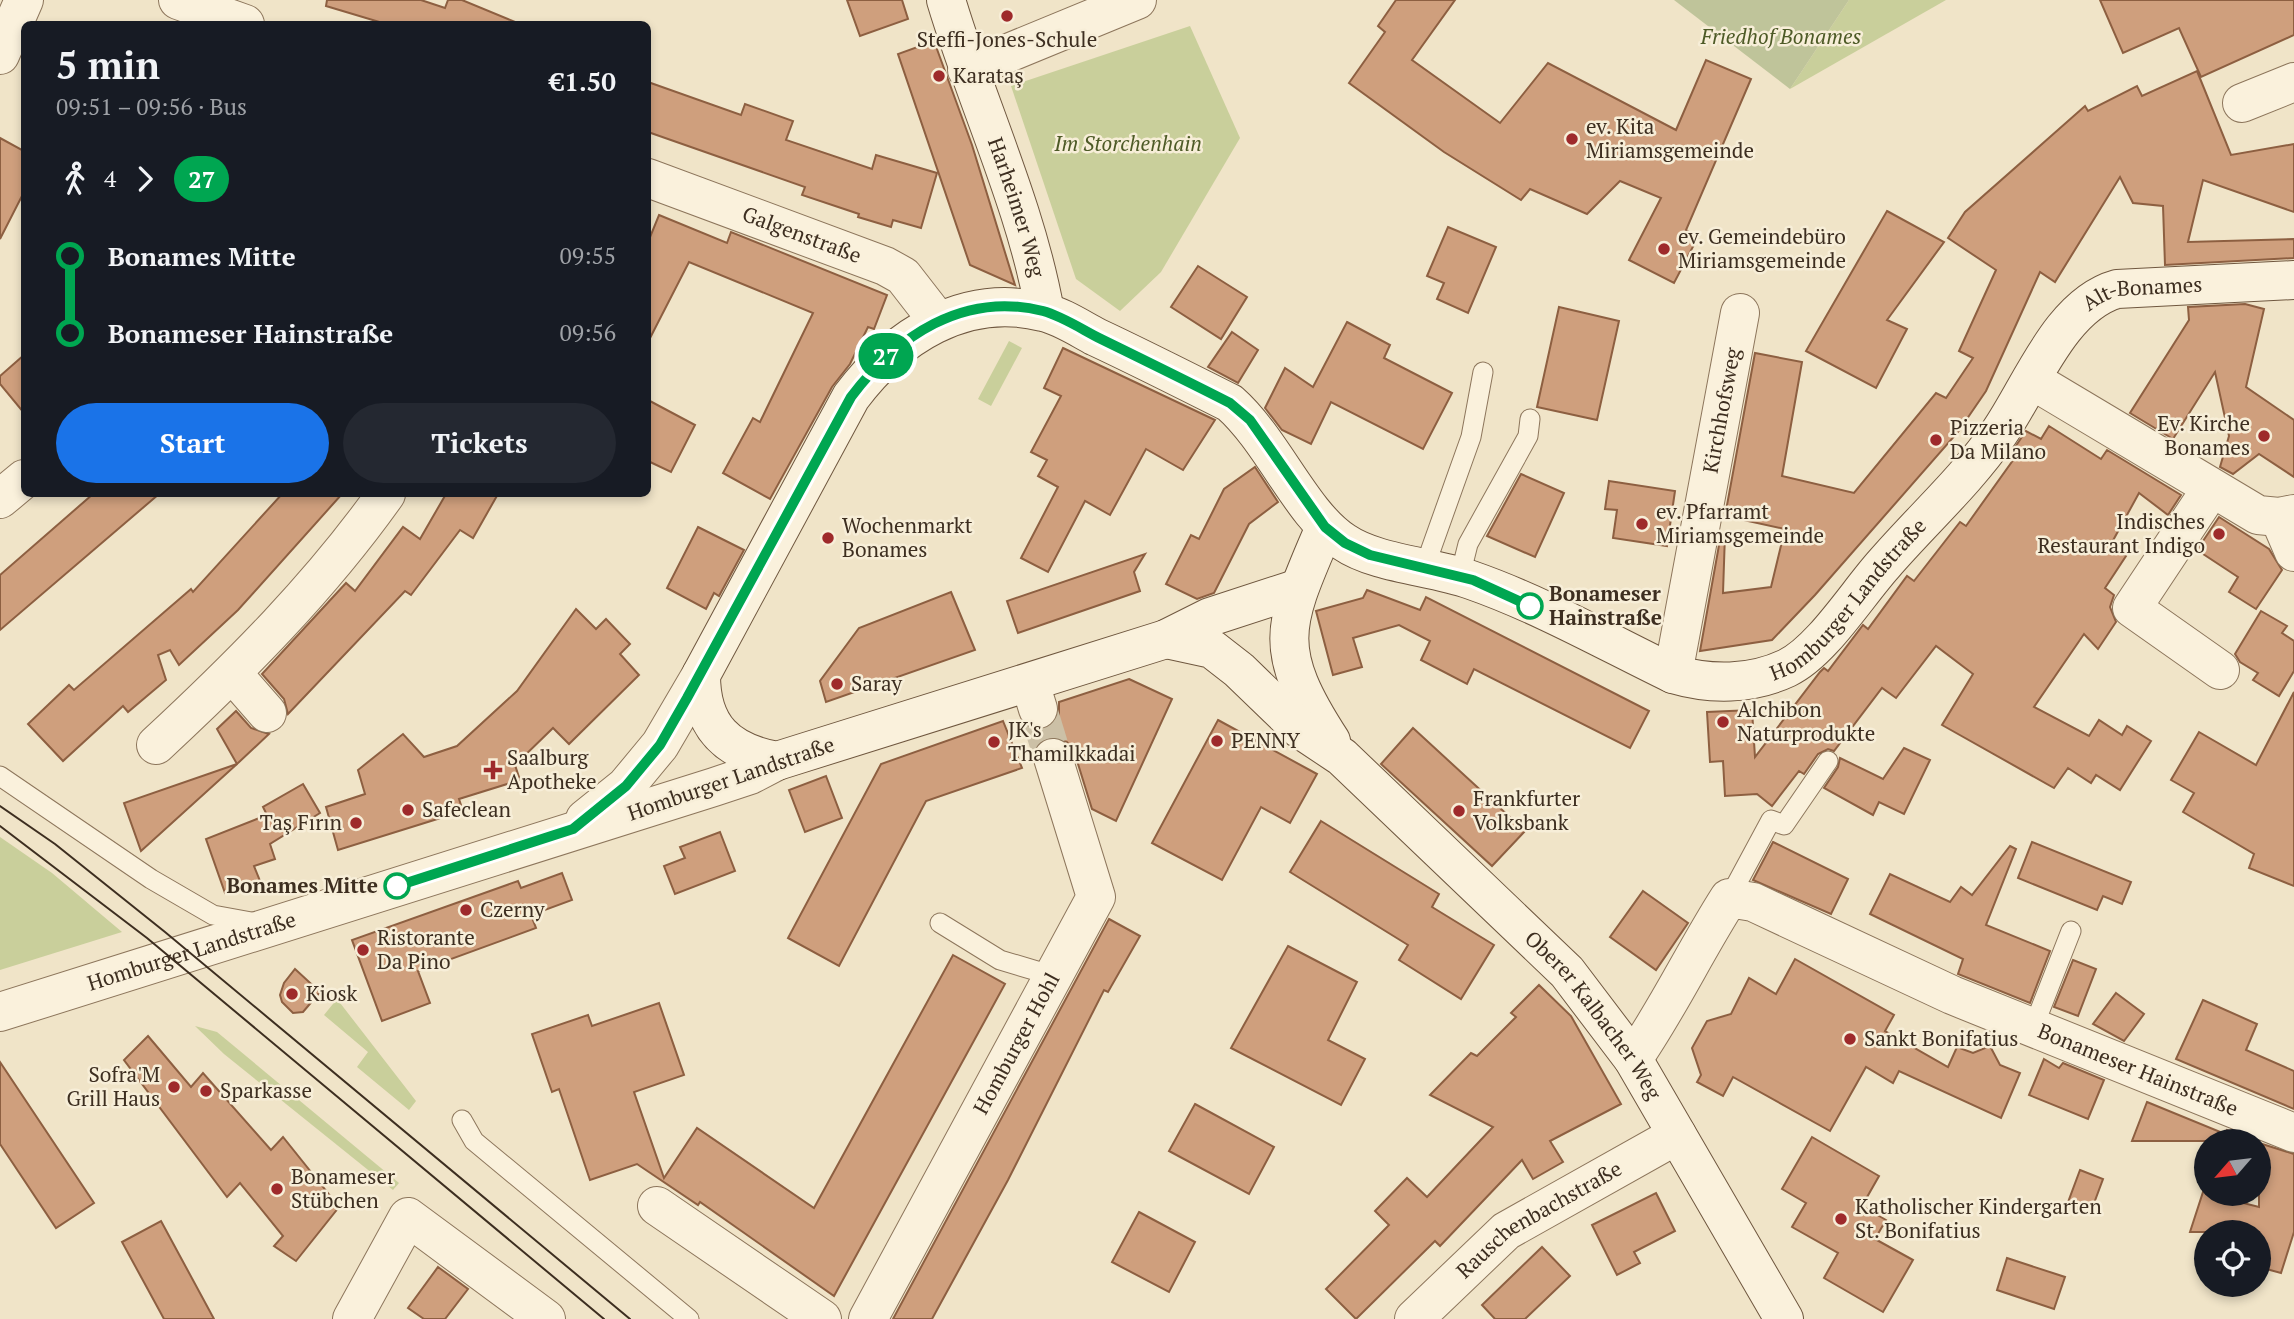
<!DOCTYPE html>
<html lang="en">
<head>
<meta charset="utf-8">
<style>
  body { margin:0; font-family:"PT Serif",serif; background:#242831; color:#f1f3f6; height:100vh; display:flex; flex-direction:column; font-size:26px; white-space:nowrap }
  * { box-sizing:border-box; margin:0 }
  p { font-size:23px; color:#9ea1a6 }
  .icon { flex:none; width:38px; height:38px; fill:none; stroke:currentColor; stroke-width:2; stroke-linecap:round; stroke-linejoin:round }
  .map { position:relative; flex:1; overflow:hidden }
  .details { position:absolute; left:21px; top:21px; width:630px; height:476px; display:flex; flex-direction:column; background:#171b24; border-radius:10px; box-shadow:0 4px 10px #0003 }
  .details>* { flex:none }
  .badge { padding:0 14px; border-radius:23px; font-size:24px; line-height:46px }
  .needle { width:46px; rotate:242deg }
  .fabs { position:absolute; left:2194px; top:1129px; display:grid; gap:14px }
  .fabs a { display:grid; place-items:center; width:77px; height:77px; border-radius:50%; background:#171b24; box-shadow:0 4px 10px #0003; font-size:35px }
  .map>.badge { position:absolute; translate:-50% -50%; box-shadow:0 0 0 4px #fff }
  .legs { display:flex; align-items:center; gap:10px; height:77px; padding:0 35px; font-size:23px }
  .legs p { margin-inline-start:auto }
  .overview { display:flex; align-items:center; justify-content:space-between; height:119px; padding:0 35px }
  h1 { font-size:38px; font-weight:600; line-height:52px }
  .action { display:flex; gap:14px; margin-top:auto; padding:14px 35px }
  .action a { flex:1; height:80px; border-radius:42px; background:#1a73e8; color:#fff; font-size:28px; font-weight:600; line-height:80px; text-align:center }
  .action a+a { background:#242831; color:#f1f3f6 }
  ul { padding:0 35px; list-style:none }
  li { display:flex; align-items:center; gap:24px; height:77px; font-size:26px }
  li i { display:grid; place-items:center; width:10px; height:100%; margin:0 9px; background:currentColor }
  li i::after { content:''; width:18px; height:18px; margin:-9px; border:5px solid; border-radius:50%; background:#171b24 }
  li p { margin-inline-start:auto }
  li:first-child i { background:linear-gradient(#0000 50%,currentColor 0) }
  li:last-child i { background:linear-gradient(currentColor 50%,#0000 0) }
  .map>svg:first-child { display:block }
  .green { fill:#c9cf9b }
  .cemetery { fill:#bfc49a }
  .building { fill:#cf9f7d; stroke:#8d5f41; stroke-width:2 }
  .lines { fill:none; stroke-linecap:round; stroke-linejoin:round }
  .street-tunnel { stroke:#ccc0a6; stroke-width:38; stroke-dasharray:38 19; stroke-linecap:butt }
  .lane-casing { stroke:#8d765c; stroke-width:21 }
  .street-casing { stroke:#8d765c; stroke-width:40 }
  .secondary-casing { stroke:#6f573f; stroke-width:40 }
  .lane { stroke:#faf1dc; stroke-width:19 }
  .street { stroke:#faf1dc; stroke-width:38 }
  .secondary { stroke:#faf1dc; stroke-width:38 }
  .tram { stroke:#3d2e20; stroke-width:2 }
  .line-1-casing { stroke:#fff; stroke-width:16 }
  .line-1 { stroke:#00a651; stroke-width:10 }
  .poi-dot { fill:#9e2a2b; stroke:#f7eed8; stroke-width:2.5 }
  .stop-1-dot { fill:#fff; stroke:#00a651; stroke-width:3.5 }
  .labels { text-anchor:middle; stroke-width:5; stroke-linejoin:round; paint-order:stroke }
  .park-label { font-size:21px; font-style:italic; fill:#4d5a26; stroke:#f7eed8 }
  .poi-label { font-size:21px; fill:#3d2e20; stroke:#f7eed8; text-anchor:start }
  .street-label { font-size:21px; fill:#3d2e20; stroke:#f7eed8 }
  .stop-label { font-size:21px; font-weight:bold; fill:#3d2e20; stroke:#f7eed8; text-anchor:start }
</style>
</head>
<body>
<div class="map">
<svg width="2294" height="1319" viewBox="0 0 2294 1319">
  <rect width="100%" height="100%" fill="#f0e4c8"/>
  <g class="green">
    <path d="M1849,0H1946L1790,89Z"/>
    <path d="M1190,26L1240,138L1161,272L1120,311L1076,279L1011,86Z"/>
    <path d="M1009,341L1022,348L991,406L978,399Z"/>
    <path d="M0,837L52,873L122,932L0,970Z"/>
    <path d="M337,999L416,1101L409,1110L357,1067L368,1052L324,1015Z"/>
    <path d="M195,1026L217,1032L399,1183L393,1190L224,1054Z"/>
  </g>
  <path class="cemetery" d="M1674,0H1849L1790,89Z"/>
  <g class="building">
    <path d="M327,0H421L445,8L448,0H462L520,24H386L326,6Z"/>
    <path d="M847,0H902L908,19L860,36Z"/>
    <path d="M1396,0H1455L1412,60L1500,123L1548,63L1676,130L1706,60L1751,79L1686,230L1698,237L1674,283L1629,260L1661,198L1620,181L1587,214L1530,189L1521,200L1444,152L1349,83L1385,32L1378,26Z"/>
    <path d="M2100,0H2294V35L2201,77L2179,28L2123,53Z"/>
    <path d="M934,41L972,145L1015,285L970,265L898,54Z"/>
    <path d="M2197,71L2231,155L2294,144V212L2203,180L2188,242L2294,239V258L2165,265L2163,206L2133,203L2120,177L2055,282L2040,272L1986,391L1958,432L1815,595L1772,640L1700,651L1721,534H1725L1723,593L1771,587L1785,529L1725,516L1755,353L1802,362L1782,476L1854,493L1936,393L1946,398L1973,358L1959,351L1996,270L1948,238L1965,212L2085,106L2088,111L2137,86L2142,96Z"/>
    <path d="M648,82L741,115L745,104L793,121L786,140L872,169L876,155L937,173L921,228L893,220L891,227L858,217L859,214L802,195L805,187L648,132Z"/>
    <path d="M0,138L24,151V192L0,239Z"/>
    <path d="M1887,211L1944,242L1887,320L1907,329L1876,388L1806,351Z"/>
    <path d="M659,215L727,243L731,232L887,295L874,329L868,327L850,364L832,387L770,499L723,473L753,418L760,422L813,313L689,262L648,342V242Z"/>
    <path d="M1448,227L1496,247L1468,313L1437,299L1444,283L1427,276Z"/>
    <path d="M1198,266L1247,297L1221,339L1171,307Z"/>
    <path d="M2245,304L2264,309L2246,387L2294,420V477L2259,454L2233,474L2220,467L2229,436L2215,372L2173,439L2130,413L2189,320L2188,307Z"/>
    <path d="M1559,307L1619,321L1597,420L1537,407Z"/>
    <path d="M1347,322L1390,345L1384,358L1452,393L1423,449L1331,402L1311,444L1282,430L1265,408L1285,368L1313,387Z"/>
    <path d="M1232,332L1258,350L1238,383L1208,367Z"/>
    <path d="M1063,348L1215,420L1183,470L1146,449L1110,515L1085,501L1048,572L1021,558L1058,487L1038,476L1047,460L1031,452L1061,396L1044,388Z"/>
    <path d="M24,355V413L0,384V376Z"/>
    <path d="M648,400L695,425L671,472L648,461Z"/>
    <path d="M2049,426L2101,459L2107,450L2181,495L2168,515L2139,493L2110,546L2126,556L2105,588L2114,595L2110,607L2116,622L2098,649L2084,634L2034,707L2089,736L2099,720L2122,735L2127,726L2151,741L2120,790L2096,775L2091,783L2068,768L2054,788L1942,725L1973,674L1936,646L1896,698L1882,688L1834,751L1828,749L1818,754L1804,774L1799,771L1772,806L1757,794L1725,796L1723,761L1710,762L1707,712L1752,710L1755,757L1820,672L1824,668L1828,671L1863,625L1868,629L1907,576L1914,581L1960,522L1966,526L2016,456L2011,453L2026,431L2041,439Z"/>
    <path d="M1255,467L1278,502L1249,524L1214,593L1197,599L1166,584L1191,535L1199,539L1224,489Z"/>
    <path d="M1521,474L1564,493L1535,557L1487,536Z"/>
    <path d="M1609,481L1675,491L1667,546L1613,538L1617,510L1605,509Z"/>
    <path d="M93,494H159L0,630V575Z"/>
    <path d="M282,494H342L238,610L179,665L170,650L158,655L166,680L128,712L123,706L63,761L28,724L69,685L74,690L191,589L193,592Z"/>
    <path d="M446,494H498L473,538L460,530L411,595L405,591L288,714L284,699L262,674L346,583L355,591L403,527L420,539Z"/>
    <path d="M2219,517L2269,549L2282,570L2256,609L2229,592L2238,577L2197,550Z"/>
    <path d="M698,527L744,550L719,596L714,593L706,609L667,588Z"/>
    <path d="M1145,554L1134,572L1140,591L1018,633L1007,601Z"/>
    <path d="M1367,590L1420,610L1426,597L1649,711L1630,748L1474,669L1467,684L1421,660L1430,641L1399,625L1353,638L1362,667L1333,675L1316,611L1363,598Z"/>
    <path d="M951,592L975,650L826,702L820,681L859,628Z"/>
    <path d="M576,609L596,629L606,619L630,644L620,654L639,675L569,744L553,728L515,765L520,780L459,799L463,811L338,850L326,807L365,794L358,770L403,734L424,757L457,746L517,691Z"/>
    <path d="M2261,611L2287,626L2282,633L2294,641V671L2279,696L2253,680L2258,673L2240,662L2235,654Z"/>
    <path d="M1129,679L1172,699L1116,821L1092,809L1074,751L1067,742L1054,737L1050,726L1059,715V702Z"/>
    <path d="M2294,692V886L2249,868L2254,854L2183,812L2194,793L2171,780L2199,732L2256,765Z"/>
    <path d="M236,711L251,728L269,734L237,764L217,729Z"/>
    <path d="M1218,720L1317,774L1290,823L1261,807L1222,880L1152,843Z"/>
    <path d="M1003,721L1022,768L926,801L839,966L788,938L881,764Z"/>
    <path d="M1413,728L1525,831L1492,866L1381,764Z"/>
    <path d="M1904,748L1930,760L1904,814L1879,802L1873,815L1824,788L1838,767L1840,758L1883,779Z"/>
    <path d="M237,764L141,851L124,803Z"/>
    <path d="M826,776L842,818L805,832L789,790Z"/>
    <path d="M303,784L320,813L270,844L275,859L254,866L260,881L225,893L206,839L267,815L263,807Z"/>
    <path d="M1321,821L1439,894L1432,907L1494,945L1461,999L1399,960L1408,945L1290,872Z"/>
    <path d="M720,832L735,871L675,894L664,866L685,858L680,847Z"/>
    <path d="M1773,842L1848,879L1831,914L1753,880Z"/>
    <path d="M2032,842L2131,882L2122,904L2103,896L2097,910L2018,878Z"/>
    <path d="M2010,846L2016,849L1986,925L2050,951L2030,1003L1958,974L1963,959L1870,914L1890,874L1950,902L1961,887L1972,895Z"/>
    <path d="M562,873L572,900L531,915L536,928L418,971L430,1003L382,1021L352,940L518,881L521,888Z"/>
    <path d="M1643,891L1688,923L1656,970L1610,937Z"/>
    <path d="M1109,919L1140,936L1108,992L1104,990L1008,1180L932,1319H893Z"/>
    <path d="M1288,946L1357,982L1328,1040L1365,1059L1341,1105L1231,1048Z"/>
    <path d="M953,955L1005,984L834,1296L700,1202L698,1205L637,1164L590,1180L559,1089L552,1092L532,1034L588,1015L592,1026L659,1003L684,1075L634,1092L664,1178L697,1128L814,1208Z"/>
    <path d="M1795,959L1894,1015L1885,1031L1948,1067L1957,1047L1973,1053L1990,1046L2000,1065L2020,1073L2001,1118L1899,1071L1893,1083L1866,1067L1830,1131L1733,1077L1723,1096L1697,1082L1701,1075L1692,1048L1707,1021L1731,1014L1749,978L1776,994Z"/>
    <path d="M2073,960L2096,969L2078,1016L2054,1007Z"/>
    <path d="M295,969L320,992L303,1012L293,1013L282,1002L280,995L284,983Z"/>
    <path d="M1539,985L1571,1016L1621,1104L1550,1141L1563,1162L1533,1179L1522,1160L1440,1246L1435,1241L1356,1319L1326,1289L1389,1225L1375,1211L1407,1178L1427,1197L1493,1127L1430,1095L1471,1053L1477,1056L1516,1017L1511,1013Z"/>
    <path d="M2116,993L2144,1014L2124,1041L2093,1024Z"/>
    <path d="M2203,1000L2257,1024L2246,1050L2294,1071V1109L2176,1059Z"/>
    <path d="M148,1036L191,1087L203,1073L271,1150L283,1137L339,1207L296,1261L274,1246L283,1236L240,1183L227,1197L124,1060Z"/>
    <path d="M2044,1059L2059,1068L2063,1063L2104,1080L2088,1119L2029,1095Z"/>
    <path d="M0,1062L94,1203L56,1228L0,1144Z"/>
    <path d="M2147,1102L2225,1134L2227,1130L2255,1141H2132Z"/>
    <path d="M1195,1104L1274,1147L1249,1194L1169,1151Z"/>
    <path d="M1812,1137L1879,1176L1862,1206L1886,1220L1875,1239L1913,1260L1883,1312L1824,1278L1838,1253L1792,1227L1806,1203L1782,1189Z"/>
    <path d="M2259,1143L2294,1154V1232L2281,1273L2259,1267V1232H2190L2204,1189L2207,1194L2259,1207Z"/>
    <path d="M2080,1170L2103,1179L2090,1214L2067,1205Z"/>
    <path d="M1656,1193L1675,1231L1634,1252L1640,1263L1617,1275L1592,1225Z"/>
    <path d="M1139,1212L1195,1242L1169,1292L1112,1262Z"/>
    <path d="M161,1221L214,1319H164L122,1242Z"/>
    <path d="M1542,1247L1570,1276L1525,1319H1495L1482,1305Z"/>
    <path d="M2007,1258L2065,1277L2054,1309L1997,1290Z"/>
    <path d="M438,1267L468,1289L445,1319H424L408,1308Z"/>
  </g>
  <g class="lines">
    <path class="street-tunnel" d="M1038,709L1053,758"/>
    <defs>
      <g id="lane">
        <path d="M1425,566L1471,437L1483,372"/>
        <path d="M1460,576L1468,544L1528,436L1530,419"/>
        <path d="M0,776L151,879L213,915L257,923"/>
        <path d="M1729,898L1771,820L1784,825L1828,761"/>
        <path d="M940,923L1000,960L1054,976"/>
        <path d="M2033,1028L2071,931"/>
        <path d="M462,1120L474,1141L689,1319"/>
      </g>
      <g id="street">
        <path d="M178,0L245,24"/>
        <path d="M0,55L24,0"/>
        <path d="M967,70L1137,0"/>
        <path d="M2242,103L2294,82"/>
        <path id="s1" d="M648,178L885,266L903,276L938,321"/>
        <path d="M2032,380L2258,515L2279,517L2294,514"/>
        <path d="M2211,489L2132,608L2220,670"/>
        <path d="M0,499L24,479"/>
        <path d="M2279,517L2294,552"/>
        <path d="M233,674L267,713"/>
        <path id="s2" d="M1673,674L1740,313"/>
        <path d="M1030,683L1038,709"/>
        <path d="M156,745C240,667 320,587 386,494"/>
        <path d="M585,819L626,786L660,745L701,675"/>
        <path id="s3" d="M0,1012L714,787L750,775L777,761"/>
        <path id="s4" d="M1633,1059C1669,1007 1695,951 1729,898L1753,902L1952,995L2294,1133"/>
        <path d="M657,1206L822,1319"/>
        <path d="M352,1319L408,1217L546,1319"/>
        <path id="s5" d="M868,1319L1096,897L1053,758"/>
        <path id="s6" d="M1414,1319L1506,1231L1677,1135"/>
      </g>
      <g id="secondary">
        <path id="s7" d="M946,0C977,104 1026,205 1045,312"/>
        <path d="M1325,527C1283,625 1270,647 1331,741"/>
        <path id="s8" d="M1299,588L1210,617L1166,639L777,761C727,752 701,727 701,675L851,397C896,337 964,292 1043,312C1061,316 1079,328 1096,337C1141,358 1186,381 1230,403C1273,441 1301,514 1344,542C1376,564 1432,566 1471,580C1540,604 1607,642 1673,674C1710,685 1751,685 1787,668C1822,651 1857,594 1884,564C1922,520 1966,481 1999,433C2031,387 2060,305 2117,289L2294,280"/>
        <path id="s9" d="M1166,639L1212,649L1239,670L1300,729L1342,757L1567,972L1633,1059L1784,1319"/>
      </g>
    </defs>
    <use href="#lane" class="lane-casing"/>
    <use href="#street" class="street-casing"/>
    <use href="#secondary" class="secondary-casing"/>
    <use href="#lane" class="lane"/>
    <use href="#street" class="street"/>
    <use href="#secondary" class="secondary"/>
    <g class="tram">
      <path d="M0,806L55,844L165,932L630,1319"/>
      <path d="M0,826L147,938L604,1319"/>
    </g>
  </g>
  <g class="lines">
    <defs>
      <path id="line-1" d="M397,886L573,829L626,786L660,745L687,698L851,397C897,336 963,291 1043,311C1062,316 1083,330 1101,339C1144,360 1187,381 1230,403L1250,420L1325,527L1345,543L1370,555L1473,580L1530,606"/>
    </defs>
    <use href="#line-1" class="line-1-casing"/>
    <use href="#line-1" class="line-1"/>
  </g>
  <g class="poi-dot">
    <circle cx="1007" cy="16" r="7"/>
    <circle cx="939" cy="76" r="7"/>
    <circle cx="1572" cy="139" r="7"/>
    <circle cx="1664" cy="249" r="7"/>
    <circle cx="2264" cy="436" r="7"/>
    <circle cx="1936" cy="440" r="7"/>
    <circle cx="1642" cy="524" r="7"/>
    <circle cx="2219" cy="534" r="7"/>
    <circle cx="828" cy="538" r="7"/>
    <circle cx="837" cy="684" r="7"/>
    <circle cx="1723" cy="722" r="7"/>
    <circle cx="1217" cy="741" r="7"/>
    <circle cx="994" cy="742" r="7"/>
    <path d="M489.5 759.5h7v7h7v7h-7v7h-7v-7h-7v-7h7z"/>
    <circle cx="408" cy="810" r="7"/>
    <circle cx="1459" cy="811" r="7"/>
    <circle cx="356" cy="823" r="7"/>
    <circle cx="466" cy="910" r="7"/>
    <circle cx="363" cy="950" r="7"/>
    <circle cx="292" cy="994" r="7"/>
    <circle cx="1850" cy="1039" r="7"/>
    <circle cx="174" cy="1087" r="7"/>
    <circle cx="206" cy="1091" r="7"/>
    <circle cx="277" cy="1189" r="7"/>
    <circle cx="1841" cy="1219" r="7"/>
  </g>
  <g class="stop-1-dot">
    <circle cx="1530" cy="606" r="12"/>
    <circle cx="397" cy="886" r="12"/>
  </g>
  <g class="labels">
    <g class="park-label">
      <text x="1781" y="44">Friedhof Bonames</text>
      <text x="1128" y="151">Im Storchenhain</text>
    </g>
    <g class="poi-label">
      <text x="1007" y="47" text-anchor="middle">Steffi-Jones-Schule</text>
      <text x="953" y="83">Karataş</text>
      <text x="1586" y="134">ev. Kita<tspan x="1586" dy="24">Miriamsgemeinde</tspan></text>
      <text x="1678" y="244">ev. Gemeindebüro<tspan x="1678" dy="24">Miriamsgemeinde</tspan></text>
      <text x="2250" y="431" text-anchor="end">Ev. Kirche<tspan x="2250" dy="24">Bonames</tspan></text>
      <text x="1950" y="435">Pizzeria<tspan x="1950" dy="24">Da Milano</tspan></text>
      <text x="1656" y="519">ev. Pfarramt<tspan x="1656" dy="24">Miriamsgemeinde</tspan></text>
      <text x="2205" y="529" text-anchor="end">Indisches<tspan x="2205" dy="24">Restaurant Indigo</tspan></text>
      <text x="842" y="533">Wochenmarkt<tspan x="842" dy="24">Bonames</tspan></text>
      <text x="851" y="691">Saray</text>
      <text x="1737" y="717">Alchibon<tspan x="1737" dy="24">Naturprodukte</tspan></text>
      <text x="1008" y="737">JK's<tspan x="1008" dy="24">Thamilkkadai</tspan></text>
      <text x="1231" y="748">PENNY</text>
      <text x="507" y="765">Saalburg<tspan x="507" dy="24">Apotheke</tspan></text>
      <text x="1473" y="806">Frankfurter<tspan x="1473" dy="24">Volksbank</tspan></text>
      <text x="422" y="817">Safeclean</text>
      <text x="342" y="830" text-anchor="end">Taş Fırın</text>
      <text x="480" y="917">Czerny</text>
      <text x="377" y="945">Ristorante<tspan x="377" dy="24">Da Pino</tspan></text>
      <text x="306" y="1001">Kiosk</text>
      <text x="1864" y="1046">Sankt Bonifatius</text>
      <text x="160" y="1082" text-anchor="end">Sofra'M<tspan x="160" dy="24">Grill Haus</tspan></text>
      <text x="220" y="1098">Sparkasse</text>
      <text x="291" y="1184">Bonameser<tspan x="291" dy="24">Stübchen</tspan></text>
      <text x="1855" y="1214">Katholischer Kindergarten<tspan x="1855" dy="24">St. Bonifatius</tspan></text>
    </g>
    <g class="street-label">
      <text dy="7" stroke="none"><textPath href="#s7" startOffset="219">Harheimer Weg</textPath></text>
      <text dy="7" stroke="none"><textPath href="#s1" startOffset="164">Galgenstraße</textPath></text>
      <text dy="7" stroke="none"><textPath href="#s8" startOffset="2611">Alt-Bonames</textPath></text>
      <text dy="7" stroke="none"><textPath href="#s2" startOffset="268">Kirchhofsweg</textPath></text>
      <text dy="7" stroke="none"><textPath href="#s8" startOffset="2170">Homburger Landstraße</textPath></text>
      <text transform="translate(731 779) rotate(-19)" y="7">Homburger Landstraße</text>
      <text dy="7" stroke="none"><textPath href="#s3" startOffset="201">Homburger Landstraße</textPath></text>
      <text dy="7" stroke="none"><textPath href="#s9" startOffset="578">Oberer Kalbacher Weg</textPath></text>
      <text dy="7" stroke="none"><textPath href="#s5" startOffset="313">Homburger Hohl</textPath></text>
      <text dy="7" stroke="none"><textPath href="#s4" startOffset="632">Bonameser Hainstraße</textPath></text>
      <text dy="7" stroke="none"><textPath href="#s6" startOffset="161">Rauschenbachstraße</textPath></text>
    </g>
    <g class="stop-label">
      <text x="1549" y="601">Bonameser<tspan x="1549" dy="24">Hainstraße</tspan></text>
      <text x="378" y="893" text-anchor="end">Bonames Mitte</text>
    </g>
  </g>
</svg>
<div class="fabs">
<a><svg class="needle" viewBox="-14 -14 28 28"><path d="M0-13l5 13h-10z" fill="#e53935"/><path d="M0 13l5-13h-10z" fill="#9ea1a6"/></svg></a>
<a><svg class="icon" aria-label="locate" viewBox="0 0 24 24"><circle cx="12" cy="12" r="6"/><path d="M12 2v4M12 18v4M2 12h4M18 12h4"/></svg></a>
</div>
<b class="badge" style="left:886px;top:356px;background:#00a651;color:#fff">27</b>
<section class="details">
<div class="overview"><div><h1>5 min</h1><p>09:51 – 09:56 · Bus</p></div><b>€1.50</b></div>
<div class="legs"><svg class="icon" aria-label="walk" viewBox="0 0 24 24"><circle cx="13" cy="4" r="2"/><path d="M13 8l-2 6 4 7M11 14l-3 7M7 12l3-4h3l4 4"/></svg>4<svg class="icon" aria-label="forward" viewBox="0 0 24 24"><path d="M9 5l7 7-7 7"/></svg><b class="badge" style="background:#00a651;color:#fff">27</b></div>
<ul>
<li><i style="color:#00a651"></i><b>Bonames Mitte</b><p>09:55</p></li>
<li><i style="color:#00a651"></i><b>Bonameser Hainstraße</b><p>09:56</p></li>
</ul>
<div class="action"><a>Start</a><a>Tickets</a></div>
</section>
</div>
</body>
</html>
